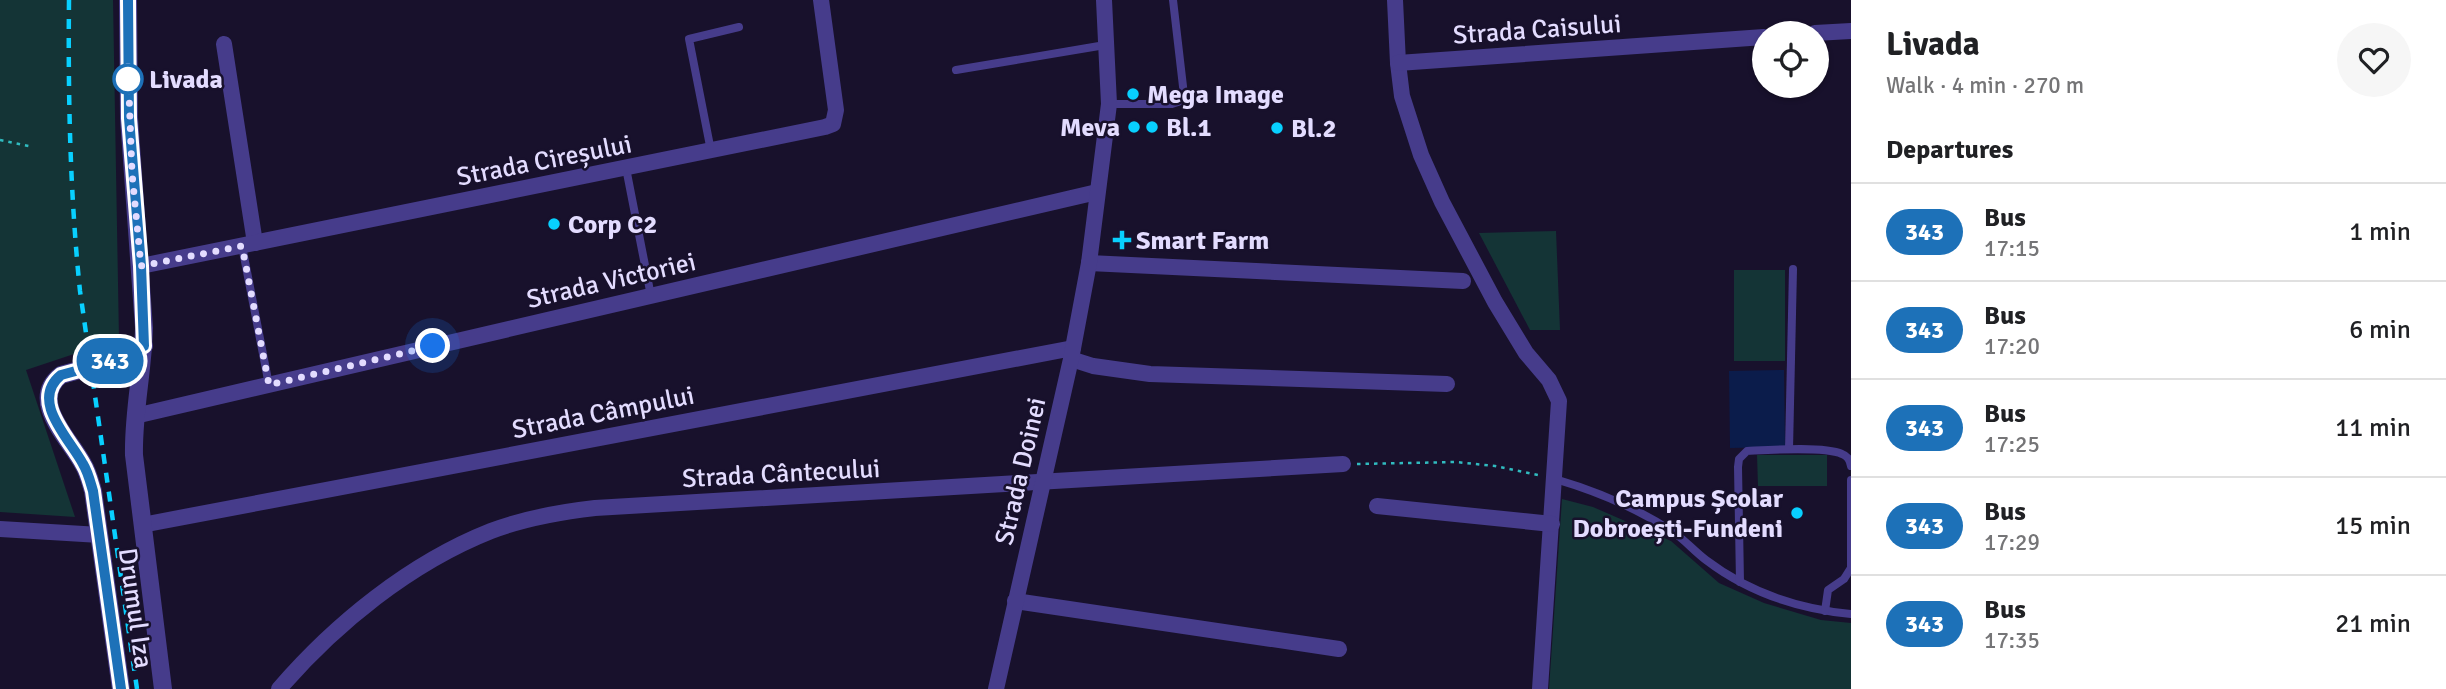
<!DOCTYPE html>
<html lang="en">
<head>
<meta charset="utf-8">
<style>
  body { margin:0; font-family:Signika,sans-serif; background:#f6f6f6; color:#202124; height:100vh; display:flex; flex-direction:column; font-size:26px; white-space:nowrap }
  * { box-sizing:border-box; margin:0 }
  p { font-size:23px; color:#757577 }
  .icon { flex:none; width:38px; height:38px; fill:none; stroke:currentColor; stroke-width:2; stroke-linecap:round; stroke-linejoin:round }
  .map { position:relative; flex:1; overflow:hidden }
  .panel { display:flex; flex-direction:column; background:#fff; width:595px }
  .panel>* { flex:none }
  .badge { padding:0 14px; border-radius:23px; font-size:24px; line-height:46px }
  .fabs { position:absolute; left:1752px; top:21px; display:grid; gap:14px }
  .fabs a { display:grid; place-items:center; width:77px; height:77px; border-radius:50%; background:#fff; box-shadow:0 2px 5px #0004; font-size:35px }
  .you { position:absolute; width:35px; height:35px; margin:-18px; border:5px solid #fff; border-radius:50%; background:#1a73e8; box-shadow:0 0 0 10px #1a73e833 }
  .map>.badge { position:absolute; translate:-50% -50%; box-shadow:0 0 0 4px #fff }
  h2 { padding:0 35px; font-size:26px; line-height:63px }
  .round { display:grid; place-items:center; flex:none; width:74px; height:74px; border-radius:37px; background:#f6f6f6 }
  .head { display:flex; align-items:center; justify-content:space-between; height:119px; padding:0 35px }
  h1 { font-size:33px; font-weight:800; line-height:52px }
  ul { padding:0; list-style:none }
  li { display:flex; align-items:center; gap:21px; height:98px; padding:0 35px; border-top:2px solid #e0e0e0 }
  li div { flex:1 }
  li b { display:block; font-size:26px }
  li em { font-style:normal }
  li .badge { min-width:77px; font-weight:700; text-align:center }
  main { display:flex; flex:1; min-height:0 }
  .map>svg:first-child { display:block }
  .green { fill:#143436 }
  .water { fill:#0b1c4b }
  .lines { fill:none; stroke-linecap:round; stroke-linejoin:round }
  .path { stroke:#30bbbf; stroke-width:2.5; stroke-dasharray:3.5 5; stroke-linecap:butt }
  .service { stroke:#463c8b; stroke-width:8 }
  .minor { stroke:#463c8b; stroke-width:16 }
  .tertiary { stroke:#463c8b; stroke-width:18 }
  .rail { stroke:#08d0ff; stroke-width:4.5; stroke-dasharray:10 9; stroke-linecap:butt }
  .line-casing { stroke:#fff; stroke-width:16 }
  .line { stroke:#1d71b8; stroke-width:10 }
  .walk { stroke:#e3dcff; stroke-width:7; stroke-dasharray:0 12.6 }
  .stop-dot { fill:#fff; stroke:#1d71b8; stroke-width:3.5 }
  .poi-dot { fill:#08d0ff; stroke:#18112c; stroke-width:2.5 }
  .labels { text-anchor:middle; stroke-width:5; stroke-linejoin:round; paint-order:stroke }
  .street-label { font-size:26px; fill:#e3dcff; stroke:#18112c }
  .stop-label { font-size:26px; font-weight:bold; fill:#e3dcff; stroke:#18112c; text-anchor:start }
  .poi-label { font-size:26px; font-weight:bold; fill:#e3dcff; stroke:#18112c; text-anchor:start }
</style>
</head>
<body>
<main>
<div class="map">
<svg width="1851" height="689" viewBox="0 0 1851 689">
  <rect width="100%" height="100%" fill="#18112c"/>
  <g class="green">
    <path d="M0,0H113L119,339L26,370L75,517L0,512Z"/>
    <path d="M1556,231L1560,330H1530L1479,233Z"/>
    <rect x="1734" y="270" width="51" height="91"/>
    <path d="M1757,455H1827V486H1758Z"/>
    <path d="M1562,499L1593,507L1671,541L1719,583L1764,603L1821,620L1851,623V689H1549Z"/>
  </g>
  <path class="water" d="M1784,370L1785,447L1730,448L1729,371Z"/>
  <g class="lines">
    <g class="path">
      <path d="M0,140L33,147"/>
      <path d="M1357,464L1456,462L1495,466L1538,475"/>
    </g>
    <g class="service">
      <path d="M956,70L1105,45"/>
      <path d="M1109,104H1172L1181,101L1184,95L1173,0"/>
      <path d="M711,151L689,39L739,27"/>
      <path d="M626,168L651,296"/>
      <path d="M242,246L269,385"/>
      <path d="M1789,449L1793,269"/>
      <path d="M1555,479C1596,491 1637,508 1673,532C1685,540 1694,551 1706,560C1748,592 1799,609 1851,614"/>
      <path d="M1740,582L1738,467L1739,459L1747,451C1768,450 1824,446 1842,454C1848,456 1850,460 1851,466"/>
      <path d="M1825,611L1828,590L1844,579L1851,568V480"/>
    </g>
    <g class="minor">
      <path d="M1395,0L1398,63L1402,96L1421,155L1442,202L1495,302L1526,353L1549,380L1559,401L1540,689"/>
      <path d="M1815,33L1851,31"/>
      <path d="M224,44L255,243"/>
      <path d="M1398,63L1764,37"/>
      <path d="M1089,263L1463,281"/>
      <path d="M141,266L825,127L833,124L836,110L821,0"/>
      <path d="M1071,359L1093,366L1150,374L1447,384"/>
      <path d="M135,416L1097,192"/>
      <path d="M1377,506L1552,524"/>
      <path d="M142,525L1073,348"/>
      <path d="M0,529L100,535"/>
      <path d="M1015,601L1339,649"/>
      <path d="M279,689C335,624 410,563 491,531C525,518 560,512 595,508L1343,464"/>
      <path d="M996,689L1071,359L1089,263L1109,104L1104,0"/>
    </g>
    <g class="tertiary">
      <path d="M128,0L129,118L144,328C143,371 133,412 134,455L163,689"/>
      <path d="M121,689L93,491C90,481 88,472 83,464C70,439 28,401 61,375L116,360L144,346"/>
    </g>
    <path class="rail" d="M69,0C68,97 70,194 80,291L137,689"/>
  </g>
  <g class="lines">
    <defs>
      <path id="line" d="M121,689L93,491C90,481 88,472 83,464C70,439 29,401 61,375L116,360L144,346L141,266L129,118L128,0"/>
    </defs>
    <use href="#line" class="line-casing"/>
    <use href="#line" class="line"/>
    <path class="walk" d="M128,79V66L132,173L141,266L242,246L269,385L433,346"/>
  </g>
  <circle class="stop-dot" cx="128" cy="79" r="14"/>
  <g class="poi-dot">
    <circle cx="1133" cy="94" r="7"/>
    <circle cx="1134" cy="127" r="7"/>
    <circle cx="1152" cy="127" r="7"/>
    <circle cx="1277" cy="128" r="7"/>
    <circle cx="554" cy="224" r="7"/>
    <path d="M1118.5 229.5h7v7h7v7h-7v7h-7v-7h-7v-7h7z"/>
    <circle cx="1797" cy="513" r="7"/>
  </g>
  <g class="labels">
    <g class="street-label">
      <text transform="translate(1537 29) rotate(-4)" y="9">Strada Caisului</text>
      <text transform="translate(544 160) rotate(-11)" y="9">Strada Cireșului</text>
      <text transform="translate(611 280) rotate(-13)" y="9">Strada Victoriei</text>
      <text transform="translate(603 412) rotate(-11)" y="9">Strada Câmpului</text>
      <text transform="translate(1020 471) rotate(-77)" y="9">Strada Doinei</text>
      <text transform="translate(781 473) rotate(-3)" y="9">Strada Cântecului</text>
      <text transform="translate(136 608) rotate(82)" y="9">Drumul Iza</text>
    </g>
    <g class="stop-label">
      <text x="149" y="88">Livada</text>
    </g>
    <g class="poi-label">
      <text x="1147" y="103">Mega Image</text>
      <text x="1120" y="136" text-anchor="end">Meva</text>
      <text x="1166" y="136">Bl.1</text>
      <text x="1291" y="137">Bl.2</text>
      <text x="568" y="233">Corp C2</text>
      <text x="1136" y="249">Smart Farm</text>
      <text x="1783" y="507" text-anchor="end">Campus Școlar<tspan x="1783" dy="30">Dobroești-Fundeni</tspan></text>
    </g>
  </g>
</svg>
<div class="fabs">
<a><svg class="icon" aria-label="locate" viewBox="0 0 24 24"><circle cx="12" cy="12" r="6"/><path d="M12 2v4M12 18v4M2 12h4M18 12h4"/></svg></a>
</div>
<div class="you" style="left:433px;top:346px"></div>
<b class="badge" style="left:110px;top:361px;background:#1d71b8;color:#fff">343</b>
</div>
<section class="panel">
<div class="head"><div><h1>Livada</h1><p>Walk · 4 min · 270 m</p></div><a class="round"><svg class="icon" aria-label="heart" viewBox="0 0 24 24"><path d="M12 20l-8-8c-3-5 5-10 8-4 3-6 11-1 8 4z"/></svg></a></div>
<h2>Departures</h2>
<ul>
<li><span class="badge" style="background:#1d71b8;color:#fff">343</span><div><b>Bus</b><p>17:15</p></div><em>1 min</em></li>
<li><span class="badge" style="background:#1d71b8;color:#fff">343</span><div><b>Bus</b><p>17:20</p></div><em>6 min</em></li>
<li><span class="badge" style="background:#1d71b8;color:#fff">343</span><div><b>Bus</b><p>17:25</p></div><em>11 min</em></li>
<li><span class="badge" style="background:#1d71b8;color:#fff">343</span><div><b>Bus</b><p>17:29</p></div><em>15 min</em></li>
<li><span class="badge" style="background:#1d71b8;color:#fff">343</span><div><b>Bus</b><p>17:35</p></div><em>21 min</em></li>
</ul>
</section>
</main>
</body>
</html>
